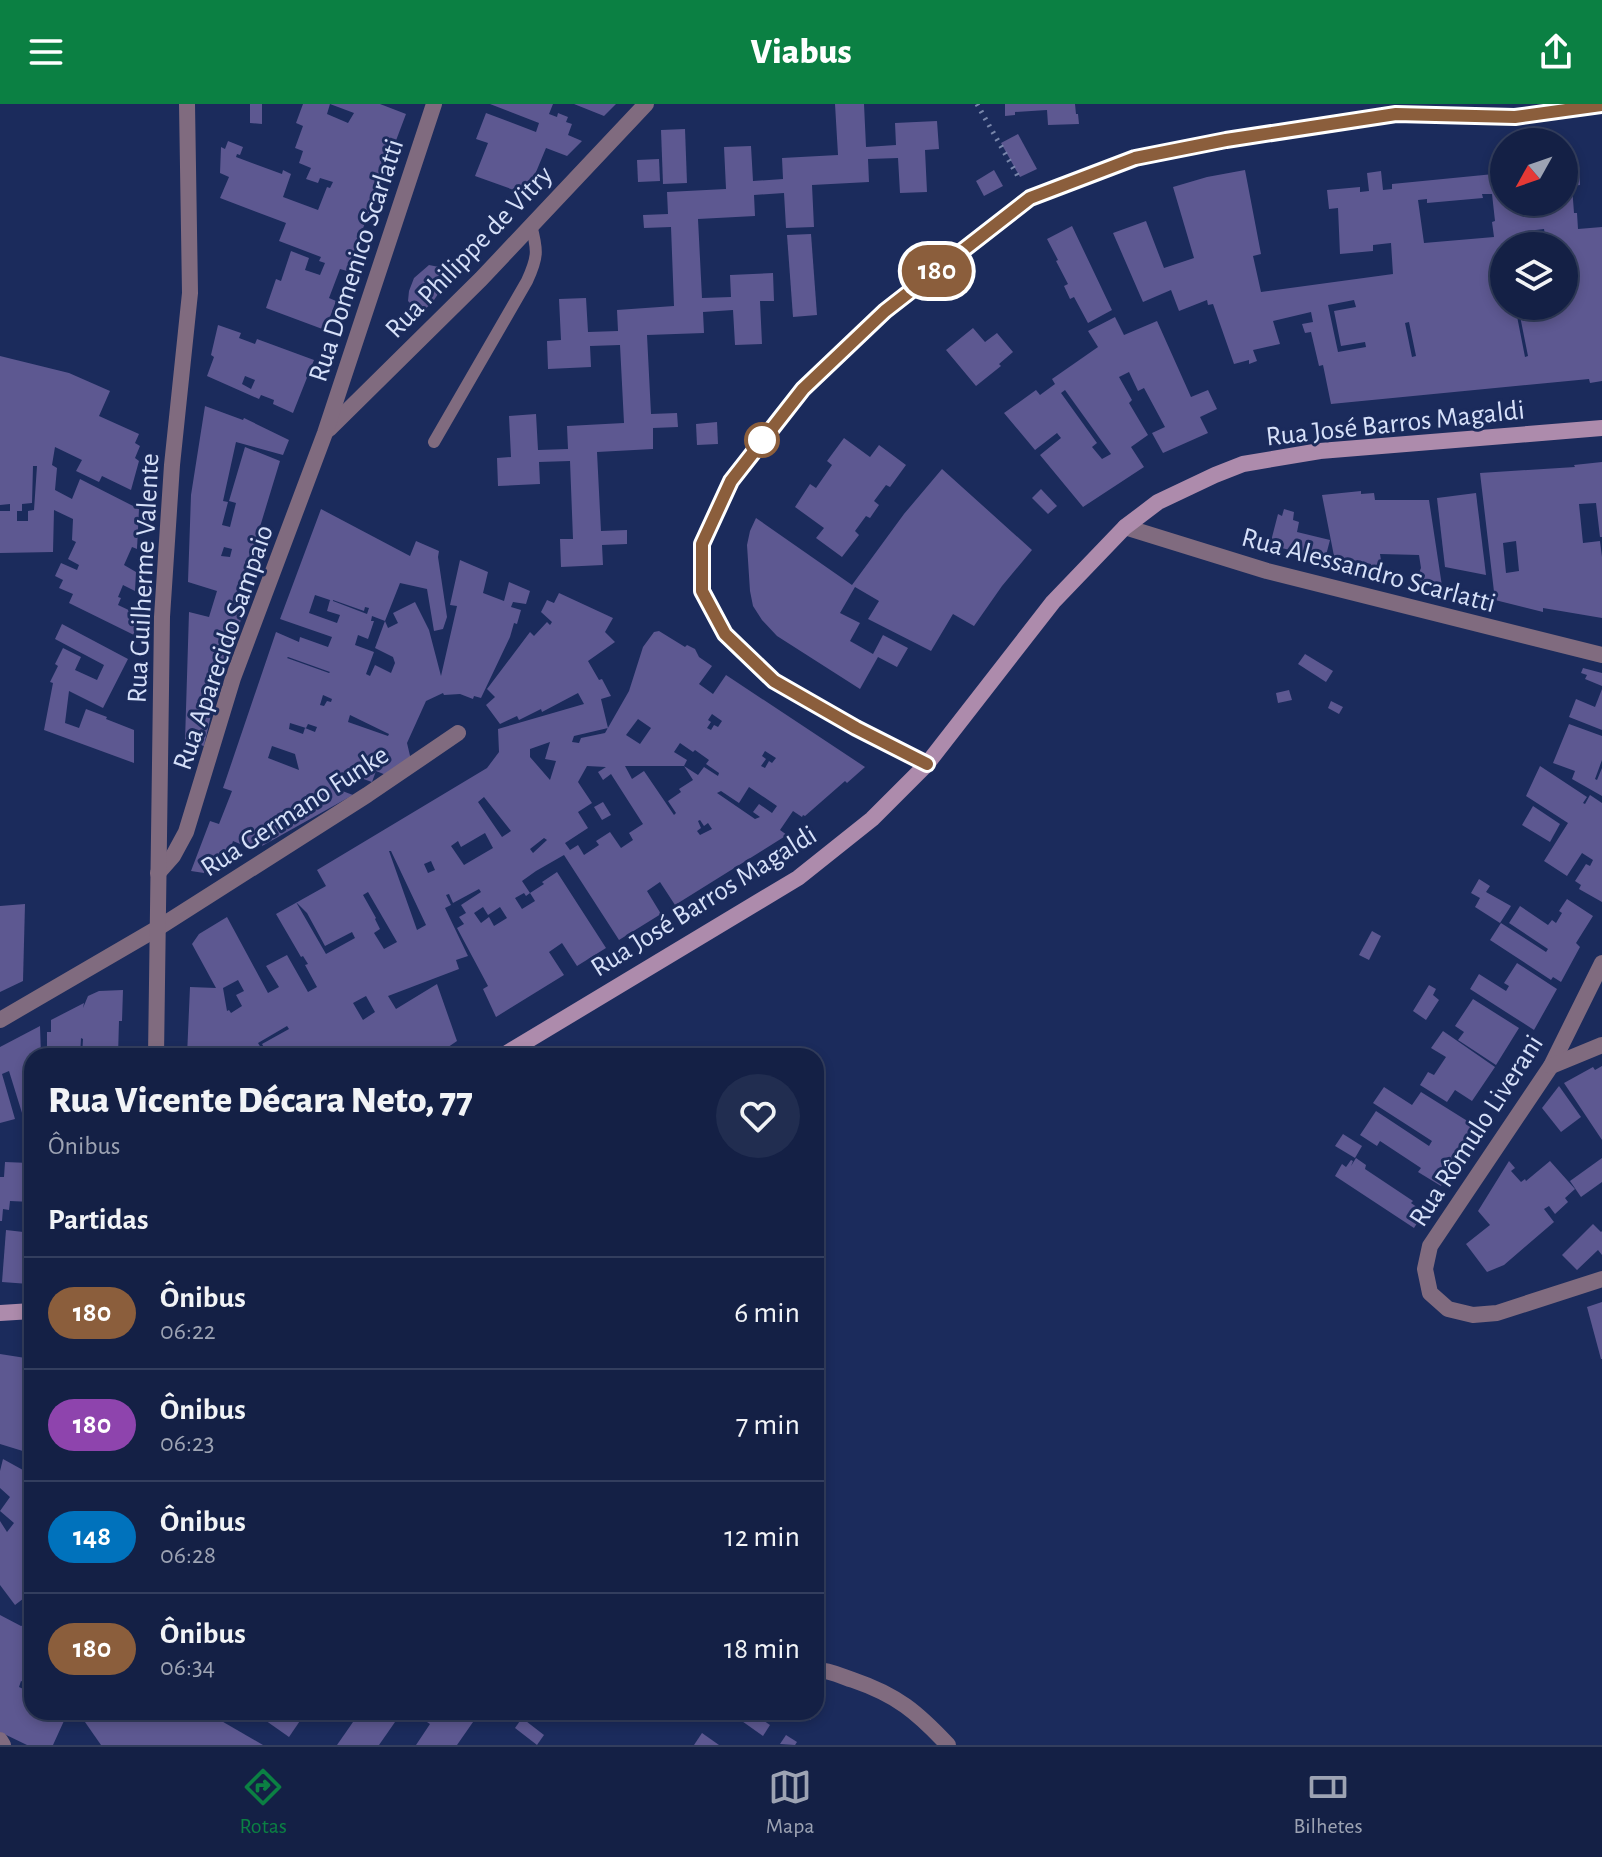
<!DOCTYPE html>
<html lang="pt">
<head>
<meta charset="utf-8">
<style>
  body { margin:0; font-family:"Alegreya Sans",sans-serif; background:#212d50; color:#f1f3f6; height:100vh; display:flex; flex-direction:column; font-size:30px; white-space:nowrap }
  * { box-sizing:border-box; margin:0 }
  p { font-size:26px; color:#9da3b3 }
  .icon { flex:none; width:44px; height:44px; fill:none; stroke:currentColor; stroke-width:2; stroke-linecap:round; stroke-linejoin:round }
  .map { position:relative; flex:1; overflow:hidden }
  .sheet { position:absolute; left:24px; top:944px; width:800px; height:672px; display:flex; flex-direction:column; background:#142045; border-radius:24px; box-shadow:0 4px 12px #0003,0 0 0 2px #333e5e }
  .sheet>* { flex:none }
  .badge { padding:0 16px; border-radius:26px; font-size:28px; line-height:52px }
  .needle { width:52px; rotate:230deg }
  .fabs { position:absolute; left:1490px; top:24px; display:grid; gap:16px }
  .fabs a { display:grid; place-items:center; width:88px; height:88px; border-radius:50%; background:#142045; box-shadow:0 4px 12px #0003,0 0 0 2px #333e5e; font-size:40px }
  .map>.badge { position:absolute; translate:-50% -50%; box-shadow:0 0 0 4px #fff }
  h2 { padding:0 24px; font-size:30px; line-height:72px }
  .round { display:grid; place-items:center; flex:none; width:84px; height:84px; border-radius:42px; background:#212d50 }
  .summary { display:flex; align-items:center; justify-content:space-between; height:136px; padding:0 24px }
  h1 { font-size:38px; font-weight:800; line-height:60px }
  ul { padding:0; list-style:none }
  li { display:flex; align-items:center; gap:24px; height:112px; padding:0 24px; border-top:2px solid #333e5e }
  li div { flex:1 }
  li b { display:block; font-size:30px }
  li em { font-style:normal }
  li .badge { min-width:88px; font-weight:700; text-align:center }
  header { display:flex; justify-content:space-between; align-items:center; height:104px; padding:0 24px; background:#0b8043; color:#fff; font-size:36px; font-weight:800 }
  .tabs { display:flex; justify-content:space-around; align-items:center; height:112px; border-top:2px solid #333e5e; background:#142045; font-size:22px; color:#9da3b3 }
  .tabs a { display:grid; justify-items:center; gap:4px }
  .tabs .current { color:#0b8043 }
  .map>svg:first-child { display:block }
  .building { fill:#5d5891; fill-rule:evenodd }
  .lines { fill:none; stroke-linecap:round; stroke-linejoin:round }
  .path { stroke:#7986ab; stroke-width:5; stroke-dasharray:2 6; stroke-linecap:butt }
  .lane { stroke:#806b7f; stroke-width:12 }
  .street { stroke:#806b7f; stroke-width:16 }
  .secondary { stroke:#ad8bac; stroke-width:16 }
  .line-casing { stroke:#fff; stroke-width:18 }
  .line { stroke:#8b5e3c; stroke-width:12 }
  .stop-dot { fill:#fff; stroke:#8b5e3c; stroke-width:4 }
  .labels { text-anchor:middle; stroke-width:6; stroke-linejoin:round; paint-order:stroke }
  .street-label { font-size:28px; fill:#d6e0f9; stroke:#1b2b5c }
</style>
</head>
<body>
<header><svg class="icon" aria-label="menu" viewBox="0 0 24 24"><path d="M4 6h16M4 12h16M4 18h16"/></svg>Viabus<svg class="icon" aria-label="share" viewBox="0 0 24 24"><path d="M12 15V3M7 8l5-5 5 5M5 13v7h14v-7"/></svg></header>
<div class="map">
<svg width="1602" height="1641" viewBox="0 0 1602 1641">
  <rect width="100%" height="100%" fill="#1b2b5c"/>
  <g class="building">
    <path d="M250,0H262V20L250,19Z"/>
    <path d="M303,0H380L406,10L347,167L340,165L329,194L336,197L325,226L266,204L276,175L281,177L291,147L309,154L305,166L320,171L325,159L319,157L321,153L279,137L286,119L220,94L229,73L220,69L221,43L225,45L228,37L243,43L240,51L237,50L236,53L282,70L283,66L291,70L283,93L318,106L327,83L330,84L333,78L320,74L318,79L306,75L311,64L299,59L303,47L295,44L303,22L296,19ZM330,0L354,9L348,19L327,10Z"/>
    <path d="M490,0H553L549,10L557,13L558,9L568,13L566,18L572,20L568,31L582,37L567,52L546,44L529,85L525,90L475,72L488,39L476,35L486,9L536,28L539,19Z"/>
    <path d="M574,0H616L604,12Z"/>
    <path d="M835,0H864L866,43L896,41L895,19L937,17L939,45L925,46L927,88L900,89L898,54L868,55L869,78L812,81L814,123L786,124L784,89L754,91L755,112L698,115L702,194L731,193L730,171L773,169L774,197H760L762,240L735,241L733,206L703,208L704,229L647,231L651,310L677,309L678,323L653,324V345L597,348L601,427L627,426V440L602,441L603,461L561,463L560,435H573L570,357L539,358L540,380L498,382L497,354L511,353L509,312L536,310L538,346L568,345L567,322L624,319L620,241L590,242L591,263L548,265L547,237L561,236L559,195L586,194L588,228L618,227L617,206L674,202L671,123L644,124L643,111L668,110L667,88L726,85L724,43L751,42L753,77L783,75L782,54L838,51Z"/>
    <path d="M1005,0H1075L1076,10H1078L1079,20L1048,21L1047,6L1015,8V11L1005,12Z"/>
    <path d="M685,25L687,79L663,80L661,26Z"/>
    <path d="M1018,30L1037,65L1020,73L1001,39Z"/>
    <path d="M659,55L660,77L638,78L637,56Z"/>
    <path d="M1579,62L1580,81L1572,82L1574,109H1577L1578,125L1602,123V277L1590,279L1589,275L1331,300L1323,261L1319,262L1311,228L1305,229L1302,220L1313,218L1311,208L1273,217L1280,240L1253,246L1257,257L1249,260V256L1234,260L1213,200L1208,201L1207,196L1179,207L1171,186L1143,198L1113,129L1146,117L1164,164L1194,154L1173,83L1207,73L1245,66L1261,150L1253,152L1261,188L1393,170L1391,139L1373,141V147L1340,150L1338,104L1329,105L1327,86L1360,83V88L1369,87L1367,69L1381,67L1383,86L1392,85V80L1504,69V98H1564V63ZM1482,90H1492L1495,117L1492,118L1494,133L1424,139L1418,96L1427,95V99L1483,94ZM1544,125L1545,131L1527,132V127ZM1504,142H1564V202H1518L1528,252L1525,253L1515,202H1504ZM1354,196L1356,203L1334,207L1341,242L1365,238L1366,243L1338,248L1328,201ZM1409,218L1416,252L1412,253L1405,219Z"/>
    <path d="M994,66L1003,82L984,92L976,77Z"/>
    <path d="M1072,122L1112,206L1088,219L1074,193L1070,195L1064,182L1068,180L1056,157L1058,156L1047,135Z"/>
    <path d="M811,130L817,211L793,213L787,131Z"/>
    <path d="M429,161L439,163L444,170H449L453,176L451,179L444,181L432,199L424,206L415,204L408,197L409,187L414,174Z"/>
    <path d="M1115,213L1124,231L1157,217L1191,293L1208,286L1217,305L1200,313L1208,329L1163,349L1152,329L1165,323L1144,284L1138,287L1129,268L1119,273L1132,296L1129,299L1148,331L1131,343L1144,363L1083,403L1040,351L1061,334L1057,329L1035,346L1004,309L1036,286L1040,291L1055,280L1052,275L1098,243L1088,227ZM1065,286L1111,350L1102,355L1092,343L1097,339L1061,289Z"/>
    <path d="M218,221L241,229L239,234L255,240L257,235L314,256L293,309L273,300L274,296L261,291L259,295L207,272L214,253L211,251ZM245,272L255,276L251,285L242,280Z"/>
    <path d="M973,224L985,238L997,229L1013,248L999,260L1001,262L976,282L946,246Z"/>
    <path d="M0,252L69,269L110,287L99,312L139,330L135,339L140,342L135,354L139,357L131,386L102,372L99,378L76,367L82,356L55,343L52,361L57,364L55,386L72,395L80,375L139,405L137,445L132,443L124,461L136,468L135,487L123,481L118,493L121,494L118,501L135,509L134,531L69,499L73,490L59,484L63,476L55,472L61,459L77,466L79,461L68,455L76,438L72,436L73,415L54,406L53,448L0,449V407H10V400L0,401ZM33,362H37L34,406L28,407V417H17V407H22V400L32,399Z"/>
    <path d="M205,302L243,316L244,314L289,336L283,351L236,338L223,397L228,398L222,421L230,423L236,399L229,397L245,343L280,357L252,449L261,451L239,522L238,521L220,571L204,642L185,637L189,508L209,513L217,487L188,478L191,391ZM224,443L232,445L230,453L221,452Z"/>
    <path d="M717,318L718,340L697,341L696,320Z"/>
    <path d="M844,334L870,353L879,341L906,361L890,383L886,381L874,397L879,401L870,414L866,412L855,427L859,431L842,453L816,434L824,424L795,403L810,380L816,384L832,361L827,357Z"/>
    <path d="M1602,358V433H1600L1596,399L1579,400L1583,439L1600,437L1602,453V514L1543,504V508L1495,496L1480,369L1575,363L1574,361ZM1516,437L1519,467L1506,469L1503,439Z"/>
    <path d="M942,365L1032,446L1002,482L974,522L953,510L931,547L868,515L879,497L855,483L840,509L860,519L850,537L873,550L883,531L908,544L897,563L878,553L860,585L777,532L762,516L753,502L750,487L747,441L750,427L756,414L852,481L904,410Z"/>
    <path d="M1041,385L1057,402L1048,410L1032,394Z"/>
    <path d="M1361,387V390L1374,389L1375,396H1429L1442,482L1416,476L1421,464L1419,451L1380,450L1383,468L1372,466L1371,460L1334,452L1322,391Z"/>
    <path d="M1476,389L1486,471L1445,463L1437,394Z"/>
    <path d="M321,405L410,452L416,437L439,447L438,453L447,513L443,525L434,527L427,485L400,479L385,517L372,512L371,517H374L368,535L358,531L355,541L374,548L366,570L370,572L375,561L391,569L395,559L393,553L375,544L385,517L388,524L398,519L393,509L415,498L429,526L441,572L457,502L450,501L460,456L488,468L483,489L504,497L509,478L530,487L526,500L513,498L511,503L521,506L517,520L514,519L510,533L481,594L474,592L473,595L460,590L444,591L443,589L426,597L407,639L411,656L386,671L376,667L372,678L349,670L345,682L339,680L337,685L353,691L262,742L264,736L245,742L233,737L228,752L236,755L223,762L205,761L204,769L191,767L210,717L219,720L232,687L223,684L276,528L299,538L300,533L328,543L332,533L280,515ZM315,491L333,497L330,496L327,507L340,511L337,519L309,509ZM333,496L364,507L365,503L369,504L367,510L333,497ZM288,553L330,568L329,569L287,554ZM323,591L332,595L331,598L327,597L324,602L320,601ZM350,611L389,630L388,632L348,618ZM290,619L306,624L308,620L317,623L315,628L305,624L303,630L289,625ZM272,642L295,650L299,666L268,654Z"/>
    <path d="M1284,405L1294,408L1293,416L1299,418L1297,428L1330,436L1325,455L1270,441L1278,410L1282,412Z"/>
    <path d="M559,489L613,514L605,528L615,538L588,557L599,576L602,575L611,592L601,595L608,624L574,632L572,638L579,639L581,634L605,629L629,587L643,543L654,528L659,527L685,543L687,541L695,545L699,553L712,562L699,580L713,590L726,571L865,663L847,679L845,677L805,712L803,711L802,713L793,707L780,726L787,731L675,801L660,778L647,787L661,810L619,836L564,751L536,767L522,777L530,789L544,780L542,778L557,768L606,844L577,862L562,839L549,848L564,871L496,913L483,885L488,882L457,824L464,820L459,813L466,809L461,801L481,788L479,785L453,799L449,790L446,791L451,801L445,804L468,852L456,856L459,865L388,892L396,905L437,880L457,937L435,952H401L395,942L382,949L384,952H359L358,950L354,952H269L262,940L289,925L287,922L258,939L266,952H187L190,883L216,884L192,840L199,830L227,813L268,889L279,883L266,862L287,851L308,888L317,883L305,861L308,860L303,852L301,853L276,810L326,782L317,766L487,664L499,648L498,625L584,600L578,589L542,608L541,605L519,616L517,612L500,620L486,601L495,593L487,585L530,528L534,532L547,518L550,521L552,518L541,508L547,496L554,499ZM712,610L722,617L718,623L714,621L711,626L707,624L711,618L708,616ZM638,615L651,624L640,640L626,631ZM550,638L545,655L556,657L550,676L530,653V645ZM680,639L693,648L695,646L709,656L706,660L719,669L718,672L704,663L698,671L684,662L693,676L679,685L681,688L668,697L676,709L674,711L644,667L632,675L625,662H684L687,656L674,648ZM765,647L776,654L772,659L769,657L765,664L761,662L766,655L762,652ZM587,662L606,663L598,668L603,676L611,670L643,720L629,729L633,736L621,744L610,728L596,737L599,741L584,751L578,741L570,746L565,739L588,724L578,708L592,699L578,678ZM749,683L777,702L772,709L759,700L753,708L760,713L755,715L717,689L721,687L739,699ZM484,693L511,727L502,733L478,698ZM700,716L704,722L708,719L712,725L700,731L697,727L701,724L698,717ZM485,729L493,744L464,761L451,742L458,737L461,743ZM544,734L547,736L533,749L530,745ZM389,747H391L426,821L417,826ZM431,757L435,766L428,769L424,760ZM368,788L397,838L384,845L374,829L380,825L375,815L376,814L363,791ZM524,789L526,792L530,789L535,797L522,805L515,794ZM296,798L307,809L325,842L352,828L355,834L326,850ZM483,803L488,811L500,803L507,814L494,822L489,813L481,819L474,809ZM238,876L244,887L236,891L242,902L231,909L229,906L227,907L223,884ZM366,892L375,908L363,916L353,899Z"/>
    <path d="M62,520L128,555L103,604L69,587L65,619L79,624L86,605L107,613L106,615L134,626V659L44,626L53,579L50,578L58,562L55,560L63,544L81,553L75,566L97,576L104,561L55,535Z"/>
    <path d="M1305,550L1333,567L1326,578L1298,560Z"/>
    <path d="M1583,564L1602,569V582L1585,575L1587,571L1581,569Z"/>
    <path d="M1602,585V626L1569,613L1576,595L1595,603Z"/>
    <path d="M1289,586L1292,596L1278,599L1276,589Z"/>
    <path d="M1331,597L1343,603L1339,610L1328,604Z"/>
    <path d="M1569,620L1602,632V656L1595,675L1597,676L1602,664V692L1572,675L1575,667L1553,659Z"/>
    <path d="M1540,662L1587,693L1583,699L1585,700L1590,691L1602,699V798L1579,785L1581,781L1575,777L1586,760L1590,762L1593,756L1582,749L1567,772L1544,757L1568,719L1526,692Z"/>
    <path d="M603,698L611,711L602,716L594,703Z"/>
    <path d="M1533,702L1560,720L1550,738L1522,721Z"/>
    <path d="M1479,775L1490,782L1486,788L1511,802L1500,819L1475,803L1480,794L1471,789Z"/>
    <path d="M1567,795L1593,812L1576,839L1580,843L1561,878L1553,873L1551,876L1490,836L1501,819L1546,848L1548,845L1509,819L1520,802L1548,821L1552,816L1556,819L1562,809L1559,807Z"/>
    <path d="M25,800L23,877L0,888V802Z"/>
    <path d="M1372,827L1381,832L1369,856L1359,851Z"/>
    <path d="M1517,859L1557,885L1534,926L1470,885L1479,870L1506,887L1509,882L1504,879Z"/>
    <path d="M1429,881L1436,885L1433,891L1439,896L1426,916L1413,907Z"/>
    <path d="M123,886L122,917H119L118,952H82L83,935L81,934L80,952H47V928H51V916L84,899L83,904L88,892L99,887Z"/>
    <path d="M1473,895L1519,924L1496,961L1458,936L1464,928L1455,922Z"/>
    <path d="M40,922L41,952H32L31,1038L9,967L2,970L15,1015L0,1019V943Z"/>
    <path d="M1443,927L1495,963L1472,997L1455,986L1447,998L1420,981L1428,968L1434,971L1446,953L1431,944Z"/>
    <path d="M1602,962V1036L1564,979L1593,963L1595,966Z"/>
    <path d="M1559,982L1581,1013L1561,1028L1542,1004Z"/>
    <path d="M1384,983L1412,1001L1421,988L1477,1023L1441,1082L1418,1068L1421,1064L1380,1037L1377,1042L1360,1031L1376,1007L1429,1042L1432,1037L1373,999Z"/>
    <path d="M1343,1030L1362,1042L1355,1054L1335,1042Z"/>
    <path d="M1356,1054L1366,1061L1365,1065L1413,1097L1411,1099L1424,1108L1414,1124L1335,1072L1342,1060L1346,1063L1351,1056L1353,1057L1351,1062Z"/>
    <path d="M1602,1054V1078L1581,1093L1570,1077Z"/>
    <path d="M28,1056H32V1098L10,1097L9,1106L3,1105L2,1117H0V1073H4L5,1058L29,1059Z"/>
    <path d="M1509,1057L1515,1064L1511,1067L1521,1078L1525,1075L1526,1077L1550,1057L1575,1085L1565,1094L1568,1098L1555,1110L1549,1102L1544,1105L1554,1118L1504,1161L1487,1168L1466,1140L1490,1121L1478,1107Z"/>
    <path d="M1593,1120L1601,1128L1602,1127V1151L1598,1146L1577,1166L1562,1151Z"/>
    <path d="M6,1126L32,1129L29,1180L2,1178Z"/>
    <path d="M1602,1198V1255H1601L1587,1203Z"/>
    <path d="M0,1250L32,1255V1311H30L28,1319L32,1320V1326L26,1348L0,1340Z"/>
    <path d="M3,1355L32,1371L24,1381L32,1388V1436L22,1447L32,1460V1488L15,1501L0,1481V1417L7,1428L14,1419L0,1407L10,1393L0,1384V1367Z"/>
    <path d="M32,1503V1582L21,1577L19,1583L32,1589V1608H68L53,1641H27L0,1628V1511L21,1522L24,1521Z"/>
    <path d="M78,1608H206L263,1641H101Z"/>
    <path d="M266,1608H306L289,1633L262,1614Z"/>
    <path d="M360,1608H402L379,1641H337Z"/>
    <path d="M412,1608H480L457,1641H416L430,1620Z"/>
    <path d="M744,1608H751L770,1621L763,1632L739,1615Z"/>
    <path d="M785,1608L812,1609L811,1616L784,1614Z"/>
    <path d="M522,1614L544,1631L537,1641L515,1624Z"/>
    <path d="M702,1629L719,1641H694Z"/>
    <path d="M786,1631L797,1638L795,1641L780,1640Z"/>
  </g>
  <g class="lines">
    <path class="path" d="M977,0L1020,76"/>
    <path class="lane" d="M434,338L527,177C538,153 538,147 531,121"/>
    <g class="street">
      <path d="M329,325L481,175L646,0"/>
      <path d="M1125,423L1267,467L1602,551"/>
      <path d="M927,660L856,624L774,577L725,530L702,487V440L731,377L803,285L885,207L1030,94L1135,54L1226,36L1396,10L1515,13L1602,1"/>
      <path d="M158,769L173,752L186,728L233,574L325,329L434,0"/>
      <path d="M1602,859L1551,962L1430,1142L1425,1165L1430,1189L1448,1205L1473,1211L1497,1209L1602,1175"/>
      <path d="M0,916L158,824L367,691L458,629"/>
      <path d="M156,952L162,513L172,361L190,189L187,0"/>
      <path d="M1551,962L1602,941"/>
      <path d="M816,1566C829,1566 841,1572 853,1576C897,1591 917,1608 948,1641"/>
      <path d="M0,1636L3,1641"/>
    </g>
    <g class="secondary">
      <path d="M502,952L798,774L872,715L927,660L1053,498L1125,423L1158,398L1215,371L1243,360L1320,347L1602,324"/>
      <path d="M0,1209L32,1207"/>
    </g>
  </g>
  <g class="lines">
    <defs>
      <path id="line" d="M927,660L856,624L774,577L725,530L702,487V440L731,377L803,285L885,207L1030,94L1135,54L1226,36L1396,10L1515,13L1602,1"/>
    </defs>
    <use href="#line" class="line-casing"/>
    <use href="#line" class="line"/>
  </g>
  <circle class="stop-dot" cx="762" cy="336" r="16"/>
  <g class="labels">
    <g class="street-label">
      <text transform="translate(468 147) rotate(-46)" y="10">Rua Philippe de Vitry</text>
      <text transform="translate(355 156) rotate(-72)" y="10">Rua Domenico Scarlatti</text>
      <text transform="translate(1395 318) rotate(-6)" y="10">Rua José Barros Magaldi</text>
      <text transform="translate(1369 465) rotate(15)" y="10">Rua Alessandro Scarlatti</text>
      <text transform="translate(142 474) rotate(-87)" y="10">Rua Guilherme Valente</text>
      <text transform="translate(222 543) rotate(-71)" y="10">Rua Aparecido Sampaio</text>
      <text transform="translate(294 706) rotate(-33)" y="10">Rua Germano Funke</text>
      <text transform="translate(703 796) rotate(-32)" y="10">Rua José Barros Magaldi</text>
      <text transform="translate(1475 1026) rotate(-57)" y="10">Rua Rômulo Liverani</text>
    </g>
  </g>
</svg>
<div class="fabs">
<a><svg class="needle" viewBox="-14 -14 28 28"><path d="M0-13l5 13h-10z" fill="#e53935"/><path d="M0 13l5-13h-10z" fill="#9da3b3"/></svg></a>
<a><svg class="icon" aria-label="layers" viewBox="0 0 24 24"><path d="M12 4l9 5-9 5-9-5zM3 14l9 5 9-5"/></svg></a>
</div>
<b class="badge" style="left:937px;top:167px;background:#8b5e3c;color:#fff">180</b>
<section class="sheet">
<div class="summary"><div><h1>Rua Vicente Décara Neto, 77</h1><p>Ônibus</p></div><a class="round"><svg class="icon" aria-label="heart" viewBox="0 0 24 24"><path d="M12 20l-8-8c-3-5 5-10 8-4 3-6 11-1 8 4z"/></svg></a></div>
<h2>Partidas</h2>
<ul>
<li><span class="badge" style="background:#8b5e3c;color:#fff">180</span><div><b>Ônibus</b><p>06:22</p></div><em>6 min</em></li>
<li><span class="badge" style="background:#8e44ad;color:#fff">180</span><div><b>Ônibus</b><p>06:23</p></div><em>7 min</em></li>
<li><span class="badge" style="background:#0072bc;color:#fff">148</span><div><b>Ônibus</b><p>06:28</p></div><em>12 min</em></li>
<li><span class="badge" style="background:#8b5e3c;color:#fff">180</span><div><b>Ônibus</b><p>06:34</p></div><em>18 min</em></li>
</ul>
</section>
</div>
<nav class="tabs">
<a class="current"><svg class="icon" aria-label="directions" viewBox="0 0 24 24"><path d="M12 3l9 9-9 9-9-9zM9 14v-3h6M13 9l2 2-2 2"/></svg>Rotas</a>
<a><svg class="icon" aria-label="map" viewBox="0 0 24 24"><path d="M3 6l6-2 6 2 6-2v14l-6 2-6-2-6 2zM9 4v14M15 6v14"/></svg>Mapa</a>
<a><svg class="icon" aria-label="tickets" viewBox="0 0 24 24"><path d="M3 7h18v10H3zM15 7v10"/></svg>Bilhetes</a>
</nav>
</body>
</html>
